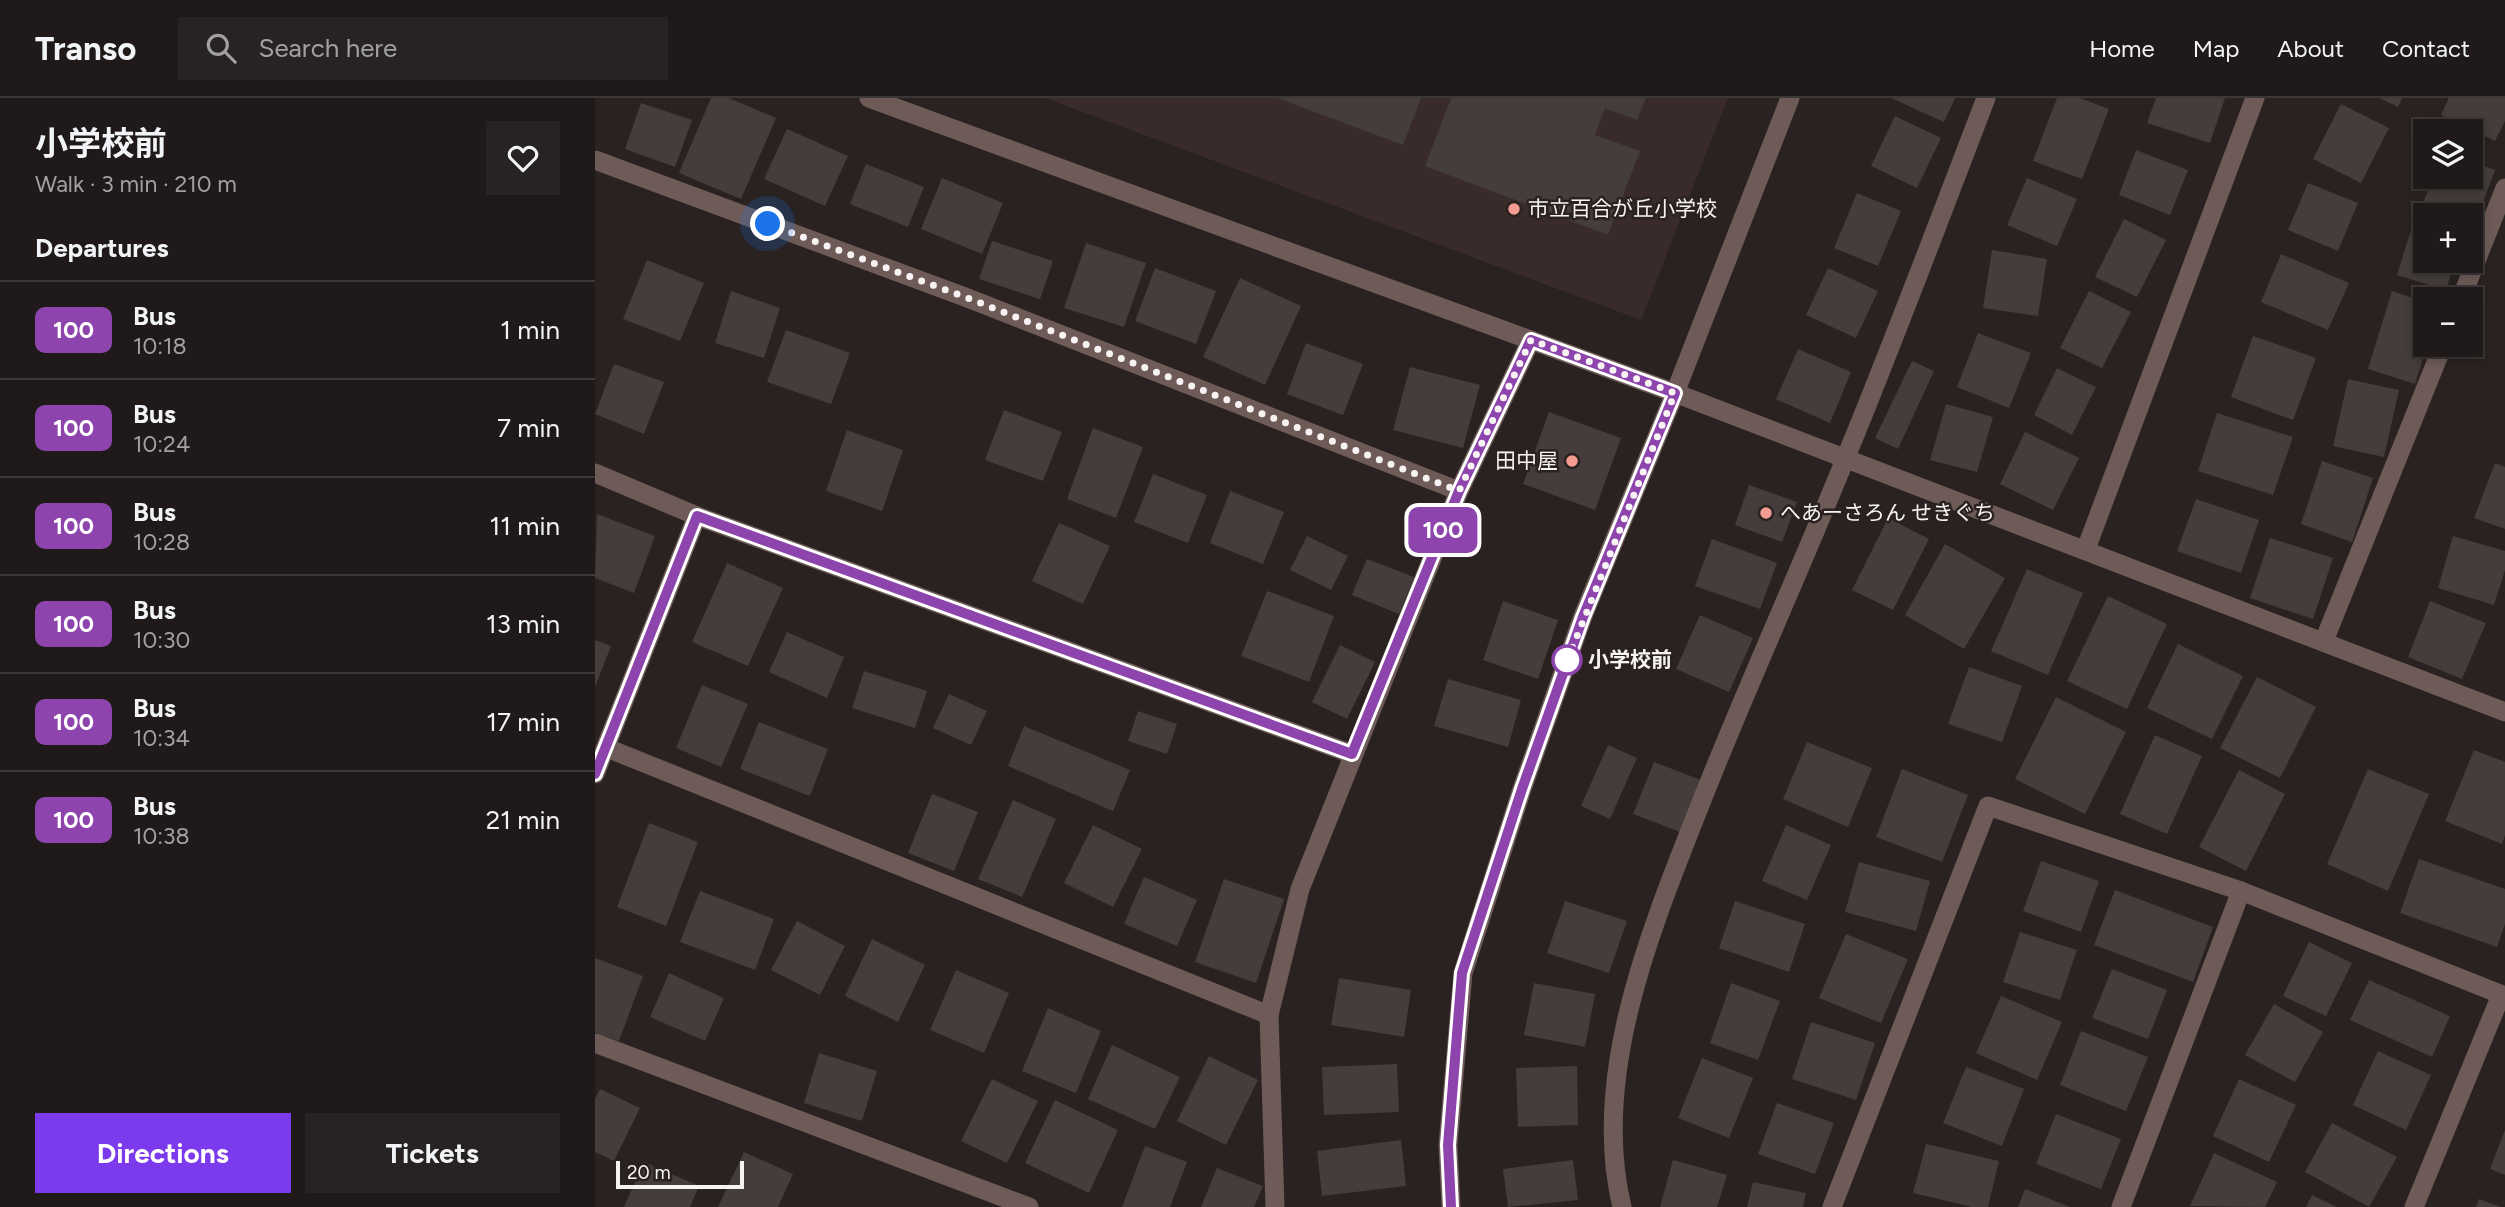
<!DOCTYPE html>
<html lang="en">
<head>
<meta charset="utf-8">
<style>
  body { margin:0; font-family:Figtree,"Noto Sans JP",sans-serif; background:#272322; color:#f1f3f6; height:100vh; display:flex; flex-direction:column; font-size:26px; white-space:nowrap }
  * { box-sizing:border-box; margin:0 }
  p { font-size:23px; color:#a1a1a2 }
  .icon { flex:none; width:38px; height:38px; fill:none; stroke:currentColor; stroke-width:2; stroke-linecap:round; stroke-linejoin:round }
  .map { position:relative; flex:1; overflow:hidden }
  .sheet { display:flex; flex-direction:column; background:#1f1a19; width:595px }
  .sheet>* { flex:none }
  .badge { padding:0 14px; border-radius:10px; font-size:24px; line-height:46px }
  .controls { position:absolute; left:1818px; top:21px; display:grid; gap:14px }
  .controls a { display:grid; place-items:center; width:70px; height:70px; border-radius:0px; background:#1f1a19; box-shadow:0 4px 10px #0003,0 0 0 2px #3c3838; font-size:35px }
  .scale { position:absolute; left:21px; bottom:18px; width:128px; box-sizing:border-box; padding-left:7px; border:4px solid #f8f3f3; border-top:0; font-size:19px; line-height:24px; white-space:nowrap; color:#f8f3f3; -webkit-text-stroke:5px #292221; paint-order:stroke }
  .you { position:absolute; width:35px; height:35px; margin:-18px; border:5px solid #fff; border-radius:50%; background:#1a73e8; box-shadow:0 0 0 10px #1a73e833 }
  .map>.badge { position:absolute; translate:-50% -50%; box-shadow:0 0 0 4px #fff }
  h2 { padding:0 35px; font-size:26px; line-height:63px }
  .round { display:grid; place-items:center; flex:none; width:74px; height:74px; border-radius:0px; background:#272322 }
  .head { display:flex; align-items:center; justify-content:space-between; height:119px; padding:0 35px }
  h1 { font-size:33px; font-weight:700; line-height:52px }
  .primary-button { display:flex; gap:14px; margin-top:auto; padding:14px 35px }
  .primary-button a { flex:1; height:80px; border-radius:0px; background:#7c3aed; color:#fff; font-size:28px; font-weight:700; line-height:80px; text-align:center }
  .primary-button a+a { background:#272322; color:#f1f3f6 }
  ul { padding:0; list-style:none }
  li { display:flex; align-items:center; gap:21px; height:98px; padding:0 35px; border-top:2px solid #3c3838 }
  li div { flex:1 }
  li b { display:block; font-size:26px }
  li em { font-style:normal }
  li .badge { min-width:77px; font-weight:700; text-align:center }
  header { display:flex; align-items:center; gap:42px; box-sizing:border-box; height:98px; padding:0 35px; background:#1f1a19; border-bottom:2px solid #3c3838 }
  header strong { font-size:33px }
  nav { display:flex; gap:38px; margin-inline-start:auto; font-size:24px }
  .search { width:490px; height:63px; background:#272322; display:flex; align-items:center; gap:18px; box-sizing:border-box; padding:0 24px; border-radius:0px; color:#a1a1a2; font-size:26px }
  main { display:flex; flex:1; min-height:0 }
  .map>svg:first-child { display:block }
  .built { fill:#382b29 }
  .building { fill:#443d3c }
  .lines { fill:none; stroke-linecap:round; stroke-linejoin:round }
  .minor { stroke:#6e5b58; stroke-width:19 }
  .line-casing { stroke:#fff; stroke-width:16 }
  .line { stroke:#8e44ad; stroke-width:10 }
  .walk { stroke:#f8f3f3; stroke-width:7; stroke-dasharray:0 12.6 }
  .poi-dot { fill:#f59c91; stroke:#292221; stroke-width:2.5 }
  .stop-dot { fill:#fff; stroke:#8e44ad; stroke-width:3.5 }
  .labels { text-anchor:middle; stroke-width:5; stroke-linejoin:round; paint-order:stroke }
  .poi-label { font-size:21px; fill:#f8f3f3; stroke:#292221; text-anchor:start }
  .stop-label { font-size:21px; font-weight:bold; fill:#f8f3f3; stroke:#292221; text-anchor:start }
</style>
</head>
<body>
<header>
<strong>Transo</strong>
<div class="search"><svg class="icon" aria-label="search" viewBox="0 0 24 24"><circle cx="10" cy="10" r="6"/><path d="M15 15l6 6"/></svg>Search here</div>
<nav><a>Home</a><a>Map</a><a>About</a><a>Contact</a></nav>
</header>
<main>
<section class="sheet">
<div class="head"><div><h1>小学校前</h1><p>Walk · 3 min · 210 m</p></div><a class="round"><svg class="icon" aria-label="heart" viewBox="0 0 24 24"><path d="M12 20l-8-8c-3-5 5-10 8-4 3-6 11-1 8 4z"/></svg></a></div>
<h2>Departures</h2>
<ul>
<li><span class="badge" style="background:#8e44ad;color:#fff">100</span><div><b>Bus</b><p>10:18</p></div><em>1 min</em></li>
<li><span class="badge" style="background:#8e44ad;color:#fff">100</span><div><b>Bus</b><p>10:24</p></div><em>7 min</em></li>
<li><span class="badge" style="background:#8e44ad;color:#fff">100</span><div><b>Bus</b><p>10:28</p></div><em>11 min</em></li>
<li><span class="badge" style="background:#8e44ad;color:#fff">100</span><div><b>Bus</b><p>10:30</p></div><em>13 min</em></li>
<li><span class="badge" style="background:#8e44ad;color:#fff">100</span><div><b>Bus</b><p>10:34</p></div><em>17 min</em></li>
<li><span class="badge" style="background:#8e44ad;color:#fff">100</span><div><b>Bus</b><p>10:38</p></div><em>21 min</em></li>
</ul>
<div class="primary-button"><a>Directions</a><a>Tickets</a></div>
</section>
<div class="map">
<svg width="1910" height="1109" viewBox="0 0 1910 1109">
  <rect width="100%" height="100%" fill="#292221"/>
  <path class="built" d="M450,0H1133L1046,222Z"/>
  <g class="building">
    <path d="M116,0H134L181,20L146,101L84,75Z"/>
    <path d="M682,0H826L808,47Z"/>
    <path d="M856,0H1051L1042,22L1010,10L1000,37L1045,53L1013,137L830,68Z"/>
    <path d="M1296,0H1360L1349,24Z"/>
    <path d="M1462,0H1485L1514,11L1487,81L1438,63Z"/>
    <path d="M1561,0H1630L1615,45L1552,25Z"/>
    <path d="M1784,0H1807L1803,9Z"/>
    <path d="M1854,0H1910V23L1900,43L1846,17Z"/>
    <path d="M46,5L97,22L80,69L30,51Z"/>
    <path d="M1746,6L1794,30L1766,85L1718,61Z"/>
    <path d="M1300,18L1346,40L1322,90L1276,68Z"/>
    <path d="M192,31L253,58L230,108L169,81Z"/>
    <path d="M1541,52L1593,72L1575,117L1524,97Z"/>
    <path d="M1876,63L1900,72L1880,125L1876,123V117H1861L1828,105L1838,79H1876Z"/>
    <path d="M271,66L329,89L313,129L255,106Z"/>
    <path d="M347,80L408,105L387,156L326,131Z"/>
    <path d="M1432,80L1482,101L1462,148L1412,127Z"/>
    <path d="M1713,85L1763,105L1743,153L1693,132Z"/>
    <path d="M1262,95L1306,113L1283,168L1239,150Z"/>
    <path d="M1820,119L1830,122V163H1860L1851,192L1802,177Z"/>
    <path d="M1529,121L1571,142L1542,199L1500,179Z"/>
    <path d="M397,143L458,163L445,201L384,181Z"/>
    <path d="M491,145L551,165L529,229L469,210Z"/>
    <path d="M1397,152L1452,161L1443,218L1388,210Z"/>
    <path d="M1686,156L1754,185L1733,232L1666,204Z"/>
    <path d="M52,162L109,185L85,243L28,221Z"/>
    <path d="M560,170L621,193L601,246L540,223Z"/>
    <path d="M1233,170L1283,193L1261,240L1211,217Z"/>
    <path d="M645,180L706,208L670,287L608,259Z"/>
    <path d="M136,193L185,210L169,260L120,245Z"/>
    <path d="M1494,193L1536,214L1507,270L1465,250Z"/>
    <path d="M1797,193L1830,204L1832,247L1820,286L1773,271Z"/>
    <path d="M191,232L255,255L236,306L172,284Z"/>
    <path d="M1383,235L1436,255L1414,310L1362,289Z"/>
    <path d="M1658,238L1721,260L1698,322L1636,299Z"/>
    <path d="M711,245L768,266L748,317L692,296Z"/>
    <path d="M1203,251L1256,274L1235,325L1181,301Z"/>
    <path d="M1317,263L1339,273L1303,351L1280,340Z"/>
    <path d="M19,266L69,284L49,336L0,316Z"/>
    <path d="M815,269L885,287L868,350L798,332Z"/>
    <path d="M1462,270L1501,289L1477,337L1439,317Z"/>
    <path d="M1753,281L1804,292L1789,359L1738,348Z"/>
    <path d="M1351,306L1398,319L1382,374L1335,362Z"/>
    <path d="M409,312L467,334L448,383L390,362Z"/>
    <path d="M954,314L1026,340L1000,412L928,386Z"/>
    <path d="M1622,315L1698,339L1678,397L1603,373Z"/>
    <path d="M498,330L548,349L521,420L472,401Z"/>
    <path d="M252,332L308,352L287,413L231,393Z"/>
    <path d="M1430,334L1484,360L1458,412L1405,386Z"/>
    <path d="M1727,363L1778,380L1757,444L1706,426Z"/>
    <path d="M1900,365L1910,369V431L1879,420Z"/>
    <path d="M558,376L612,397L593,445L539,424Z"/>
    <path d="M1154,387L1202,404L1187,444L1140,427Z"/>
    <path d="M635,393L689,414L668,466L615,445Z"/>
    <path d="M1601,401L1664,422L1646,475L1582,453Z"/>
    <path d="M2,416L60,438L39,495L0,480Z"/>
    <path d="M1293,420L1334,441L1298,512L1257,492Z"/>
    <path d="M464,425L515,448L488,506L437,483Z"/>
    <path d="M712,438L753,458L736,492L695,472Z"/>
    <path d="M1858,438L1910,453V472L1899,507L1843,490Z"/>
    <path d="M1675,440L1738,460L1718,521L1655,500Z"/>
    <path d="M1117,441L1182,465L1165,511L1100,488Z"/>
    <path d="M1350,446L1410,480L1369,551L1310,517Z"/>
    <path d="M772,461L819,479L804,516L757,497Z"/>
    <path d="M132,465L188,490L153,568L97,544Z"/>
    <path d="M1432,471L1488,495L1453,577L1396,553Z"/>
    <path d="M672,493L739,518L714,584L646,558Z"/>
    <path d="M1513,498L1572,526L1532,611L1472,583Z"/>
    <path d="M908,503L963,522L943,581L888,562Z"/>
    <path d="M1835,503L1891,525L1867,581L1813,559Z"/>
    <path d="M1105,517L1158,540L1134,594L1081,571Z"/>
    <path d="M192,534L249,559L232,600L174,574Z"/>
    <path d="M0,542L16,548L0,589Z"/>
    <path d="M1583,546L1648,578L1617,641L1552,610Z"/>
    <path d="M745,547L780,564L752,621L717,604Z"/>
    <path d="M1374,569L1427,588L1407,644L1353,626Z"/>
    <path d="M269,573L332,593L320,630L257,610Z"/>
    <path d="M1662,579L1721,609L1685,680L1625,650Z"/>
    <path d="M853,581L926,602L913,649L839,628Z"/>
    <path d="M107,587L153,606L126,669L81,650Z"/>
    <path d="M354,596L392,613L376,647L338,630Z"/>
    <path d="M1461,599L1531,634L1490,716L1420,681Z"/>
    <path d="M543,613L582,626L572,656L533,643Z"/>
    <path d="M164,624L233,651L215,698L145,671Z"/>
    <path d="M429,628L535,672L518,713L413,668Z"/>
    <path d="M1560,637L1607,658L1572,736L1525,716Z"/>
    <path d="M1212,644L1277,670L1253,729L1188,701Z"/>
    <path d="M1013,647L1042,660L1015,721L986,708Z"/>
    <path d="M1879,652L1910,664V737L1907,746L1850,723Z"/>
    <path d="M1059,664L1106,682L1085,734L1038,716Z"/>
    <path d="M1307,671L1373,697L1347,764L1281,739Z"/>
    <path d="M1773,671L1834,696L1793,793L1732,766Z"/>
    <path d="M1644,672L1690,696L1651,773L1604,749Z"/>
    <path d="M337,696L383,714L359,773L313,755Z"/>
    <path d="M418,702L461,721L427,799L383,781Z"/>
    <path d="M54,725L103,744L71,828L22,809Z"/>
    <path d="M498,727L547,751L518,809L469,785Z"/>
    <path d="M1191,727L1236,747L1212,802L1167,783Z"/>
    <path d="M1824,761L1910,791V826L1902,849L1805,815Z"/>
    <path d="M1446,763L1504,783L1486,834L1428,813Z"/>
    <path d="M1264,764L1335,783L1321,833L1250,814Z"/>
    <path d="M549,779L602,802L582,848L529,826Z"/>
    <path d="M629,781L689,801L661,885L600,864Z"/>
    <path d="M1520,792L1618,829L1598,884L1499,847Z"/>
    <path d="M105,793L179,821L160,872L85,844Z"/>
    <path d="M970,803L1032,823L1014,875L952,855Z"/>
    <path d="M1140,803L1210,826L1194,874L1124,850Z"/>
    <path d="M202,823L250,848L225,897L176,872Z"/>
    <path d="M1425,834L1482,852L1465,902L1408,884Z"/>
    <path d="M1251,836L1313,861L1286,925L1224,900Z"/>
    <path d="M277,841L330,867L303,924L250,898Z"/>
    <path d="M1714,844L1757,865L1731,918L1688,898Z"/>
    <path d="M0,860L48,878L24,943L0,935Z"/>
    <path d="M1517,871L1572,892L1553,941L1497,920Z"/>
    <path d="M361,872L414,895L389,955L335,932Z"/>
    <path d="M74,875L129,900L110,943L55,919Z"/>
    <path d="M744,880L816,892L809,939L736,927Z"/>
    <path d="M1774,882L1855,918L1837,959L1755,922Z"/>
    <path d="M939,885L1000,896L990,949L929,937Z"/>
    <path d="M1136,885L1185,903L1163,962L1115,945Z"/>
    <path d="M1406,898L1467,924L1442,982L1381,955Z"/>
    <path d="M1679,906L1728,934L1700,984L1650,957Z"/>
    <path d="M453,910L506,933L481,995L427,973Z"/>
    <path d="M1216,924L1280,945L1261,1002L1197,981Z"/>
    <path d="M1486,933L1553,959L1531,1013L1465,987Z"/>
    <path d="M517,947L585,979L560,1031L493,1001Z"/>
    <path d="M1783,953L1836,977L1811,1032L1758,1007Z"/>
    <path d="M224,955L282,973L267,1023L209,1005Z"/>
    <path d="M614,958L663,982L631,1047L582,1023Z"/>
    <path d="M1107,960L1158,980L1134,1040L1083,1020Z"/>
    <path d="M802,966L804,1014L729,1017L727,969Z"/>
    <path d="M982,968L983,1027L923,1029L921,970Z"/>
    <path d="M1371,969L1429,991L1407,1048L1348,1025Z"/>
    <path d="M397,981L443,1003L412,1065L366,1043Z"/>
    <path d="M1644,981L1701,1007L1674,1064L1618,1038Z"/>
    <path d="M5,991L45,1010L19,1063L0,1054V1001Z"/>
    <path d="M460,1002L523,1032L494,1095L430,1065Z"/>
    <path d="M1182,1005L1239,1025L1220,1076L1163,1056Z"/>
    <path d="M1461,1016L1526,1041L1506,1091L1441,1066Z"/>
    <path d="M1737,1025L1802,1059L1774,1109L1710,1074Z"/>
    <path d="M1910,1032V1077L1895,1071Z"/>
    <path d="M806,1042L811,1088L727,1098L722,1053Z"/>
    <path d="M1331,1046L1404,1063L1393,1109H1377L1318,1095Z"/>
    <path d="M550,1048L592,1064L575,1109H527Z"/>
    <path d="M149,1054L198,1076L183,1109H123Z"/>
    <path d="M1619,1055L1682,1084L1670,1109L1595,1108Z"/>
    <path d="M978,1062L983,1102L913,1109L908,1071Z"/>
    <path d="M1078,1062L1132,1077L1122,1109H1065Z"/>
    <path d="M49,1064L104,1088L95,1109H29Z"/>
    <path d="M622,1070L668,1088L659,1109H606Z"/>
    <path d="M1158,1084L1211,1095L1208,1109H1152Z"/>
    <path d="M1430,1091L1475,1109H1423Z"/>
    <path d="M1717,1097L1742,1109H1711Z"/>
    <path d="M1884,1101L1906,1109H1881Z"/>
  </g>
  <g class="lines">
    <g class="minor">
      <path d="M274,0L1080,295L1910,614"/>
      <path d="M0,62L370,199L864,393"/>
      <path d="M1866,201L1910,90"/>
      <path d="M0,375L102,418L757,656"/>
      <path d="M1491,451L1660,0"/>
      <path d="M1729,543L1848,247"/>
      <path d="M12,650L674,917"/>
      <path d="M0,676L102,418"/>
      <path d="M0,945L434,1109"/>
      <path d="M680,1109L674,917L705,791L864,393L936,242"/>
      <path d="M856,1109L853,1047L868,875L927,691L988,518L1080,295L1195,0"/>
      <path d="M1027,1109C994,973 1060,822 1109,697C1154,584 1205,472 1251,359C1300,240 1345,120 1391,0"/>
      <path d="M1237,1109L1393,708L1646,793L1910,898"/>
      <path d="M1526,1109L1646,793"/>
      <path d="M1819,1109L1906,897"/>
    </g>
  </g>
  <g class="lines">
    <defs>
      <path id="line" d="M0,676L102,418L757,656L864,393L936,242L1080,295L988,519L927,691L867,875L853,1047L856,1109"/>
    </defs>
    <use href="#line" class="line-casing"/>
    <use href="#line" class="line"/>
    <path class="walk" d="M173,126L370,199L864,393L936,242L1080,295L970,568L972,562"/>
  </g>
  <g class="poi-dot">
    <circle cx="919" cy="111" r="7"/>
    <circle cx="977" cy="363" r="7"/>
    <circle cx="1171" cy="415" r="7"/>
  </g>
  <circle class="stop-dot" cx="972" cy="562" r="14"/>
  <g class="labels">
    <g class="poi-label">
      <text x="933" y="118">市立百合が丘小学校</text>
      <text x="963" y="370" text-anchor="end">田中屋</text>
      <text x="1185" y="422">へあーさろん せきぐち</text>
    </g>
    <g class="stop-label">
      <text x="993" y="569">小学校前</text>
    </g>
  </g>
</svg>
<div class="controls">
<a><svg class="icon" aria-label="layers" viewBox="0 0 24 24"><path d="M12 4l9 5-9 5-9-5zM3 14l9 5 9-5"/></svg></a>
<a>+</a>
<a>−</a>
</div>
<div class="scale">20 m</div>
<div class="you" style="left:173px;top:126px"></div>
<b class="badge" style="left:848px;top:432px;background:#8e44ad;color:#fff">100</b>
</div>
</main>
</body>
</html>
